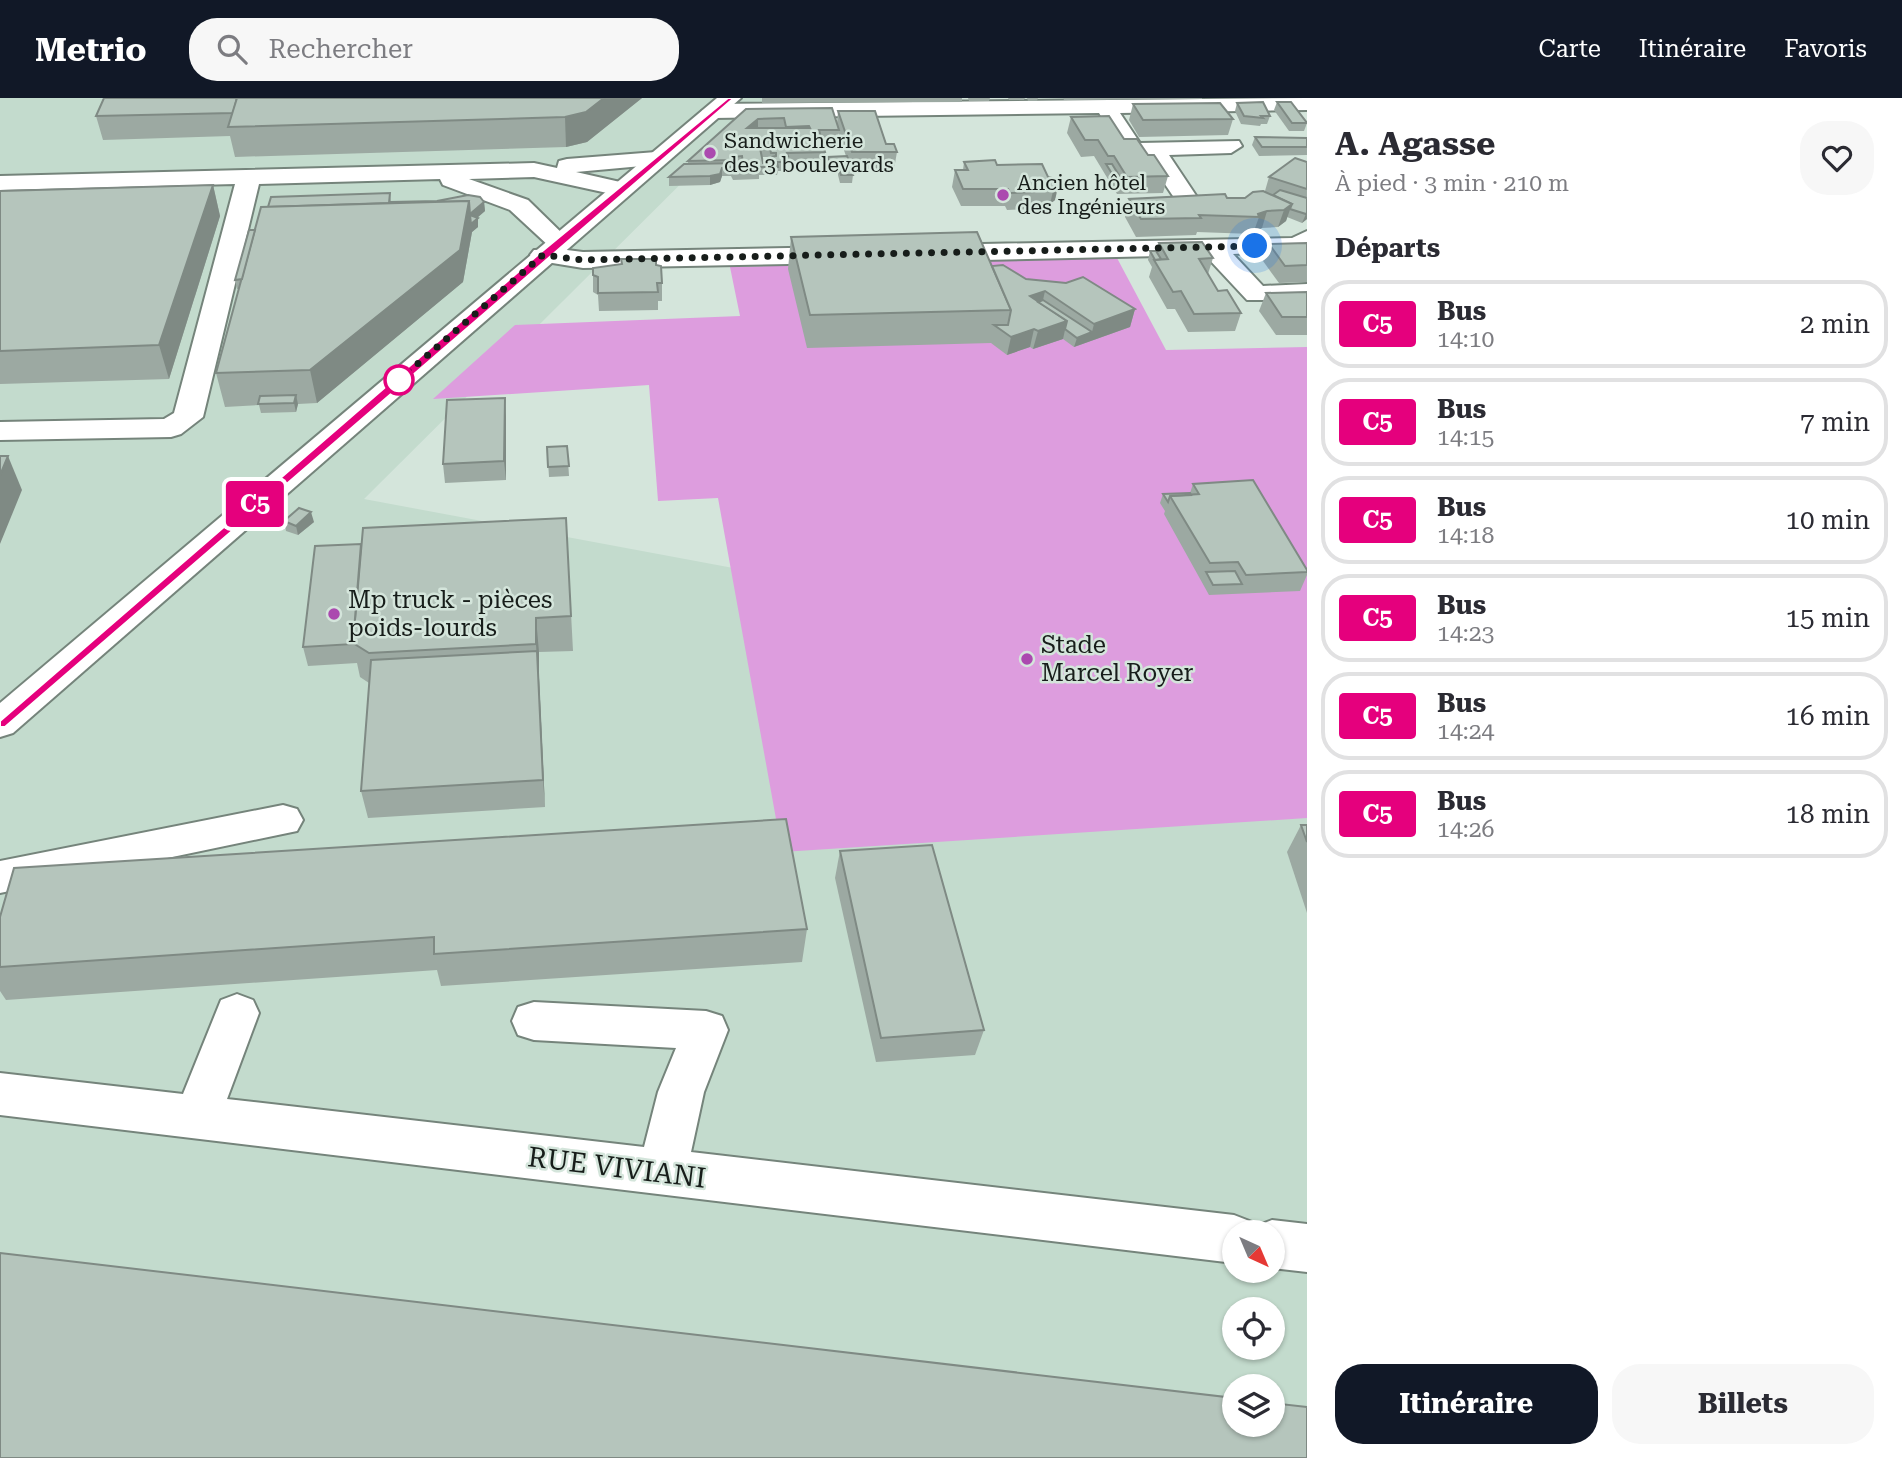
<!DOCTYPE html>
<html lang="fr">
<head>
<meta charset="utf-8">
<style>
  body { margin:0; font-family:"Roboto Serif",serif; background:#f7f7f7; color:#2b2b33; height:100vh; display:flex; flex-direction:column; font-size:26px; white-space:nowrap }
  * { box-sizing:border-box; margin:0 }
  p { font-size:23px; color:#7c7c81 }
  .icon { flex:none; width:38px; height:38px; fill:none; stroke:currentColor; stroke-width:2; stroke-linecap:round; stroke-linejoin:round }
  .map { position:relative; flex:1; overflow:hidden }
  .sheet { display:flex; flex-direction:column; background:#fff; width:595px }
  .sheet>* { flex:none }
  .badge { padding:0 14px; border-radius:5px; font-size:24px; line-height:46px }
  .needle { width:46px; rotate:136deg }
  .tools { position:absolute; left:1222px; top:1122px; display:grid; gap:14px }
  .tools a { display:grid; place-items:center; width:63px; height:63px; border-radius:50%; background:#fff; box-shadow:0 2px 5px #0004; font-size:35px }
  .you { position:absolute; width:35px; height:35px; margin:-18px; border:5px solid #fff; border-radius:50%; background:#1a73e8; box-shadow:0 0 0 10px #1a73e833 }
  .map>.badge { position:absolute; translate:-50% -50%; box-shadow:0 0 0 4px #fff }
  h2 { padding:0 28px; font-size:26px; line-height:63px }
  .round { display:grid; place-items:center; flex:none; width:74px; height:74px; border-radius:28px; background:#f7f7f7 }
  .summary { display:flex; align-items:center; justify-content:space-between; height:119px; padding:0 28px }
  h1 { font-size:33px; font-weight:700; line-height:52px }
  .primary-button { display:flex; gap:14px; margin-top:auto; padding:14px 28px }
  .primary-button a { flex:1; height:80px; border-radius:28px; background:#111827; color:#fff; font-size:28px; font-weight:700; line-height:80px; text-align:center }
  .primary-button a+a { background:#f7f7f7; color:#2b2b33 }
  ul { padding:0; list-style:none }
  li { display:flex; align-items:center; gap:21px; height:88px; margin:0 14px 10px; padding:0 14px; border:4px solid #e1e1e2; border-radius:28px }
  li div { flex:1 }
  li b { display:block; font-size:26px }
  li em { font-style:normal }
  li .badge { min-width:77px; font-weight:700; text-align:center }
  header { display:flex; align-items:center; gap:42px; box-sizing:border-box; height:98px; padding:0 35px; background:#111827; color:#fff }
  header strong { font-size:33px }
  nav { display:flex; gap:38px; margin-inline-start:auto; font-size:24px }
  .search { width:490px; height:63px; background:#f7f7f7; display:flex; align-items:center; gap:18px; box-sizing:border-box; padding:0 24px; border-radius:28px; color:#7c7c81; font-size:26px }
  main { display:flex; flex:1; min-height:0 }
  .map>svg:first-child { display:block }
  .built { fill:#c3dbcd; fill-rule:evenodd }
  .green { fill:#dd9dde }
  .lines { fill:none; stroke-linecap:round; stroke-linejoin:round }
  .minor-casing { stroke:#75847b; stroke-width:4 }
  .major-casing { stroke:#75847b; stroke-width:4 }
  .minor { fill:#fff; fill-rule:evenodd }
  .major { fill:#fff; fill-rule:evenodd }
  .wall { fill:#9ca9a2; fill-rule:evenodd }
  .shaded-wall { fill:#7f8a84 }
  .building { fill:#b5c5bc; stroke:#7f8a84; stroke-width:2; fill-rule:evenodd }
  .line { fill:#e5007d; stroke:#fff; stroke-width:2 }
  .walk { stroke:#171d1a; stroke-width:7; stroke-dasharray:0 12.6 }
  .poi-dot { fill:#ab49af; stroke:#d4e5db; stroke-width:2.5 }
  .stop-dot { fill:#fff; stroke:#e5007d; stroke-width:3.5 }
  .labels { text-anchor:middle; stroke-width:5; stroke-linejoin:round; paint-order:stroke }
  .far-poi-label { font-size:21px; fill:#171d1a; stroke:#d4e5db; text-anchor:start }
  .poi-label { font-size:24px; fill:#171d1a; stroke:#d4e5db; text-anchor:start }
  .near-street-label { font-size:28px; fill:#171d1a; stroke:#d4e5db }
</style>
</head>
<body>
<header>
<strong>Metrio</strong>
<div class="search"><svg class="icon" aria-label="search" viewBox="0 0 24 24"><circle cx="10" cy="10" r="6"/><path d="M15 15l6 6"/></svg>Rechercher</div>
<nav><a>Carte</a><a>Itinéraire</a><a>Favoris</a></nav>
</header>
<main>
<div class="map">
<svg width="1307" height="1360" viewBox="0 0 1307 1360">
  <rect width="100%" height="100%" fill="#d4e5db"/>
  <path class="built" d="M0,0H767L364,401L1307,577V1360H0ZM1234,1134H1272V1172H1234ZM1234,1211H1272V1250H1234ZM1234,1288H1272V1326H1234Z"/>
  <path class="green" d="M1117,160L1166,252L1307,249V720L782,754L718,400L658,403L649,287L433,301L515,227L740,218L730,169Z"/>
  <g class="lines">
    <defs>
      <g id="minor">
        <path d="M1307,0V12L1120,15L1140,45L1239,43L1242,48L1231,55L1169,57L1199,102L1195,107H1179L1146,58L1125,57L1099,15L713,20L702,13L713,6Z"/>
        <path d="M656,54L664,56L667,61L664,66L576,74L629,86L633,91L629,96L621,98L534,79L469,81L528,102L571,144L568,149L559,151L583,154L842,149L851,152L855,157L851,162L842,165L583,170L534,162L530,157L534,152L558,151L550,149L510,112L443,87L440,81L259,86L203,319L181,336L171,339L0,342V324L164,321L174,315L235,86L0,92V78L534,65L557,70L559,63L567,61Z"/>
        <path d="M1307,133V152L1233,156L1263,188L1307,186V202H1247L1205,157L934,163L925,160L921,155L925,150L934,147L1292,140Z"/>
        <path d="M283,707L297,711L303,722L297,733L0,795V763Z"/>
        <path d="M237,896L253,902L259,915L227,1001L644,1049L658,994L676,950L534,942L518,937L512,923L518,909L534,904L706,913L722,918L728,932L704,994L691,1054L1234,1117L1252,1124L1254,1129L1272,1122L1307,1126V1174L1272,1170V1134H1234V1165L0,1017V975L183,996L221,902Z"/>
      </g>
      <path id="major" d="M717,0H741L13,635L0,639V605Z"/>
    </defs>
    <use href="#minor" class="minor-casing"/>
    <use href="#major" class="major-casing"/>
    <use href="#minor" class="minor"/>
    <use href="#major" class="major"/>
  </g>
  <g class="wall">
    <path d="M104,0H642L587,44L566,49L235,59L230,38L103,42L96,18Z"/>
    <path d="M762,0H962V4L762,5Z"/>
    <path d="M968,0H990L989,3H969Z"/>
    <path d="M1008,0H1025L1024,2H1009Z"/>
    <path d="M1027,0H1038L1037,3H1028Z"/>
    <path d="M1063,0H1202V1L1064,2Z"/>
    <path d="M1277,4L1307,25L1304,33H1289L1274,12Z"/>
    <path d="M1237,5L1270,18L1267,26H1261L1260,28L1241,26L1235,13Z"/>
    <path d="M1133,6L1233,21L1228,37L1139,39L1129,22Z"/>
    <path d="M746,11L837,26L838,13L897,54L894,71H851L853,77L852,85H840L838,77V71L828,72L827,67L828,59L846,58L838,35V40H821L825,54V63H787V67H784V73H778L777,77H759V81L733,82L731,78H722L720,84L710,87L669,88V79L688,66V63ZM758,29H783L784,30H757ZM762,59H770L771,64L763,65Z"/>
    <path d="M1071,19L1124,41L1148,57L1168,78L1163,95L1117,96L1094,58L1081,59L1067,35Z"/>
    <path d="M1255,39L1307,40V57L1259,58L1252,47Z"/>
    <path d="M964,64L997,67L1057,81L1055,102L1050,106L1032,107L1031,111L1007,112L1005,108H961L952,89L955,72H963Z"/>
    <path d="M1307,64V121L1302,125L1287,119L1286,123L1278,129L1262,130L1254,133L1253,136L1197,134L1196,137L1136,139L1125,119L1129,101L1245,100L1265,93L1269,79Z"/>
    <path d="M213,87L220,118L169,281L0,286V93Z"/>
    <path d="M390,95L391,104H484L485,113L477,120L478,129L472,134L463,184L317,305L298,306L296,314L261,315L259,307L225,309L216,275L239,191H237L235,182L255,132Z"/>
    <path d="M791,139L992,168L1026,181L1135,211L1130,229L1074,249L1063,241L1033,251L1030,249L1007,257L991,245L807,250L788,171Z"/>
    <path d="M1159,145L1213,160L1208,176L1218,193L1241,215L1235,233L1188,234L1175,211H1167L1149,179L1152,169L1148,162L1150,153H1156Z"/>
    <path d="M1307,145V184L1279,185L1263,163L1269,146Z"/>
    <path d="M656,167L662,185V203H658V212L599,213L598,197L593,194V170Z"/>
    <path d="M1307,194V237H1276L1259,213L1266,195Z"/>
    <path d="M506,318V382L445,385L443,366Z"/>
    <path d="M567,348L569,378L549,379L547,349Z"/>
    <path d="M1193,386L1307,472V477L1300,493L1209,497L1164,416L1165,413L1160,405L1163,396L1190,395Z"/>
    <path d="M566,420L573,553L539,554V580L545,709L368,720L361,693L369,585L360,579L357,565L308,568L303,549L361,446Z"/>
    <path d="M284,423L314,424L298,437L286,433Z"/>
    <path d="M1301,727H1307V815L1287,754Z"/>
    <path d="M840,753L984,932L975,957L876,964L835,780Z"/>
    <path d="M0,819L807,831L802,864L441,888L437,872L6,902L0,893Z"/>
  </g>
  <g class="shaded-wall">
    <path d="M604,0H642L587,44L566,49L565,19Z"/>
    <path d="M758,21V29L746,38L747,30Z"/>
    <path d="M722,70V78L720,84L710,87V78Z"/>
    <path d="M1059,85L1055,102L1050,106L1054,89Z"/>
    <path d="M213,87L220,118L169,281L159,247Z"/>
    <path d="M469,103L484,104L485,113L471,125L478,120V129L472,134L463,184L317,305L310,272Z"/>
    <path d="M1292,106L1286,123L1278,129L1284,112Z"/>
    <path d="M1267,113L1262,130L1254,133L1259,119L1258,116Z"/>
    <path d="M1307,115V121L1302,125L1306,116Z"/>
    <path d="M1045,193L1041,211L1030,198Z"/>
    <path d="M1135,211L1130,229L1074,249L1077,240L1092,234L1094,226Z"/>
    <path d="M1067,223L1063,241L1033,251L1038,233Z"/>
    <path d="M1034,231L1030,249L1007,257L1011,239Z"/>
    <path d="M296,297L298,306L296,314L294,305Z"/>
    <path d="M505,300L506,318V382L504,363Z"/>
    <path d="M8,358L22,392L0,446V377Z"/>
    <path d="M311,414L314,424L298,437L296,428Z"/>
    <path d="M536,520L539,554V580L545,709L543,682L536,546Z"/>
  </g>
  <g class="building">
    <path d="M104,0H237L233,15L96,18Z"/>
    <path d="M237,0H604L586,14L565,19L228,29Z"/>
    <path d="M1263,4L1270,18H1261L1263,20L1244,18L1237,5Z"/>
    <path d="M1277,4H1291L1307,25H1292Z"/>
    <path d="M1220,5L1233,21L1143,22L1133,6Z"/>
    <path d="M832,10L839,32H819L825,54L787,55L788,58H783L784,64H777L778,69H758L759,73H733L731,69L722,70L720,76L710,78L669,79L684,66L743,65L742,58L734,59V62L688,63L746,11ZM784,20L786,29L809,28L810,30H747L758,21ZM760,50H770L771,55H776V58L772,59L773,64L763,65Z"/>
    <path d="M838,13H875L886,46H894L897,54H852Z"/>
    <path d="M1109,18L1124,41H1137L1148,57H1154L1168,78L1127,79L1114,58H1108L1098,42H1085L1071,19Z"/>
    <path d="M1255,39L1307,40V49H1262Z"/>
    <path d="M847,58L849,63H829L828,59Z"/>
    <path d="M1295,60L1307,64V91L1269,79Z"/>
    <path d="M995,62L997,67L1042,66L1048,79L1057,81L1059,85L1054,89L1032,90L1034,94L1010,95L1008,91H963L955,72H968L964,64Z"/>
    <path d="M1106,66H1112L1125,87H1119Z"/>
    <path d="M838,68H850L853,77H841Z"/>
    <path d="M213,87L159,247L0,253V93Z"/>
    <path d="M1280,92L1307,100V115L1306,116L1290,111L1292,106L1273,97Z"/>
    <path d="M1263,93L1292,106L1284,112L1267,113L1258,116L1259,119L1199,117L1201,120L1141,121L1129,101L1225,96L1227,100H1245L1253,94Z"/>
    <path d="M390,95L389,105L268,109L271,99Z"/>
    <path d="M468,97L480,99L484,104L470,116L469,103L391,105V104L437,103Z"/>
    <path d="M469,103L460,152L310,272L216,275L261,109Z"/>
    <path d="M470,117L478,120L471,126Z"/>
    <path d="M249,132H255L242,181L235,182Z"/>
    <path d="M977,134L1011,212L810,217L791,139Z"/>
    <path d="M1202,144L1213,160L1199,161L1218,193L1227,192L1241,215L1194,216L1181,193L1173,194L1154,162L1168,161L1159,145Z"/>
    <path d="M1307,145V167L1285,168L1269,146Z"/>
    <path d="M1150,153H1156L1161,161L1155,162Z"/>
    <path d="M621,161H656V167L661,168L662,185H657L658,194L598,195V179L593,177V170L622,166Z"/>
    <path d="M1003,167L1026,181L1066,185L1083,179L1135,211L1094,226L1045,193L1030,198L1067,223L1038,233L1034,231L1011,239L994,227H1008L1011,212L992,168Z"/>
    <path d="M1307,194V219H1282L1266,195Z"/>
    <path d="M1043,202L1092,234L1077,240L1065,231L1067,223L1038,204Z"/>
    <path d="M296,297L294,305L258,306L260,298Z"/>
    <path d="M505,300L504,363L443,366L447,302Z"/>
    <path d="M567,348L569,368L548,369L547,349Z"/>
    <path d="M0,358H8L0,377Z"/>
    <path d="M1253,382L1307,472V474L1246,477L1238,464L1210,465L1170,398L1199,396L1193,386Z"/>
    <path d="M1190,395L1191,397L1170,398L1168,404L1163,396Z"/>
    <path d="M299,410L311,414L296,428L284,423Z"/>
    <path d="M566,420L571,518L536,520V546L369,555L353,545L363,430Z"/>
    <path d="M361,446L353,545L354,546L303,549L315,448Z"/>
    <path d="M1235,473L1242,486L1213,487L1206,474Z"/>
    <path d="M537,553L543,682L361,693L371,562Z"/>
    <path d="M786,721L807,831L434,856V839L0,869V819L14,770Z"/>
    <path d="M1301,727H1307V744Z"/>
    <path d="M932,747L984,932L881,940L840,753Z"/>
    <path d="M0,1155L1234,1300V1326H1272V1305L1307,1309V1360H0Z"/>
  </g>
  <path class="line" d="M728,0H734L5,629H0V623L540,155Z"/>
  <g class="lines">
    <path class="walk" d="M399,282L543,157L583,162L1255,148"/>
  </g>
  <g class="poi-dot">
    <circle cx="710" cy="55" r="7"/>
    <circle cx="1003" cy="97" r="7"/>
    <circle cx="334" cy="516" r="7"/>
    <circle cx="1027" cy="561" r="7"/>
  </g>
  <circle class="stop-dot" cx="399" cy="282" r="14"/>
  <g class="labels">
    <g class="far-poi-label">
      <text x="724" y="50">Sandwicherie<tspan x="724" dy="24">des 3 boulevards</tspan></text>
      <text x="1017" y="92">Ancien hôtel<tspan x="1017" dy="24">des Ingénieurs</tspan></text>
    </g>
    <g class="poi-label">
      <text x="348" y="510">Mp truck - pièces<tspan x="348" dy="28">poids-lourds</tspan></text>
      <text x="1041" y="555">Stade<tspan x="1041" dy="28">Marcel Royer</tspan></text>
    </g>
    <g class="near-street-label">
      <text transform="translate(617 1069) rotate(7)" y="10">RUE VIVIANI</text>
    </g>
  </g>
</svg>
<div class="tools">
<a><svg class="needle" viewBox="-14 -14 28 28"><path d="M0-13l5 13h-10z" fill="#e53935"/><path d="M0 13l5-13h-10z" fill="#7c7c81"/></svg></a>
<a><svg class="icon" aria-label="locate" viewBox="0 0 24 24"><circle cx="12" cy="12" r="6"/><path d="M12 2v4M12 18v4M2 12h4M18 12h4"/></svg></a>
<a><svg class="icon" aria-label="layers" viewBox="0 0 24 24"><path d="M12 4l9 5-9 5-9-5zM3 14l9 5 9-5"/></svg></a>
</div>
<div class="you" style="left:1255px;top:148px"></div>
<b class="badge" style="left:255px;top:406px;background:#e5007d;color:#fff">C5</b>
</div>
<section class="sheet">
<div class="summary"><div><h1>A. Agasse</h1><p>À pied · 3 min · 210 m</p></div><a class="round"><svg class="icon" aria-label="heart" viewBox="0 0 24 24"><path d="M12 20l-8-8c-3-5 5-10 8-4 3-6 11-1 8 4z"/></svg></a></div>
<h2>Départs</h2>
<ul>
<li><span class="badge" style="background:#e5007d;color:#fff">C5</span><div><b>Bus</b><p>14:10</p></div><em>2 min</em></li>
<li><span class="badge" style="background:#e5007d;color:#fff">C5</span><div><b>Bus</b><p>14:15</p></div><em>7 min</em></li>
<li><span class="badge" style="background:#e5007d;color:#fff">C5</span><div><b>Bus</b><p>14:18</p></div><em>10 min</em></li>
<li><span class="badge" style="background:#e5007d;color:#fff">C5</span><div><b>Bus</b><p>14:23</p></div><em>15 min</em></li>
<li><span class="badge" style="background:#e5007d;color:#fff">C5</span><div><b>Bus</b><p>14:24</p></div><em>16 min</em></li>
<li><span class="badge" style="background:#e5007d;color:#fff">C5</span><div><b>Bus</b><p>14:26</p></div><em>18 min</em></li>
</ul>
<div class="primary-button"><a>Itinéraire</a><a>Billets</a></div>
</section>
</main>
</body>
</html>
